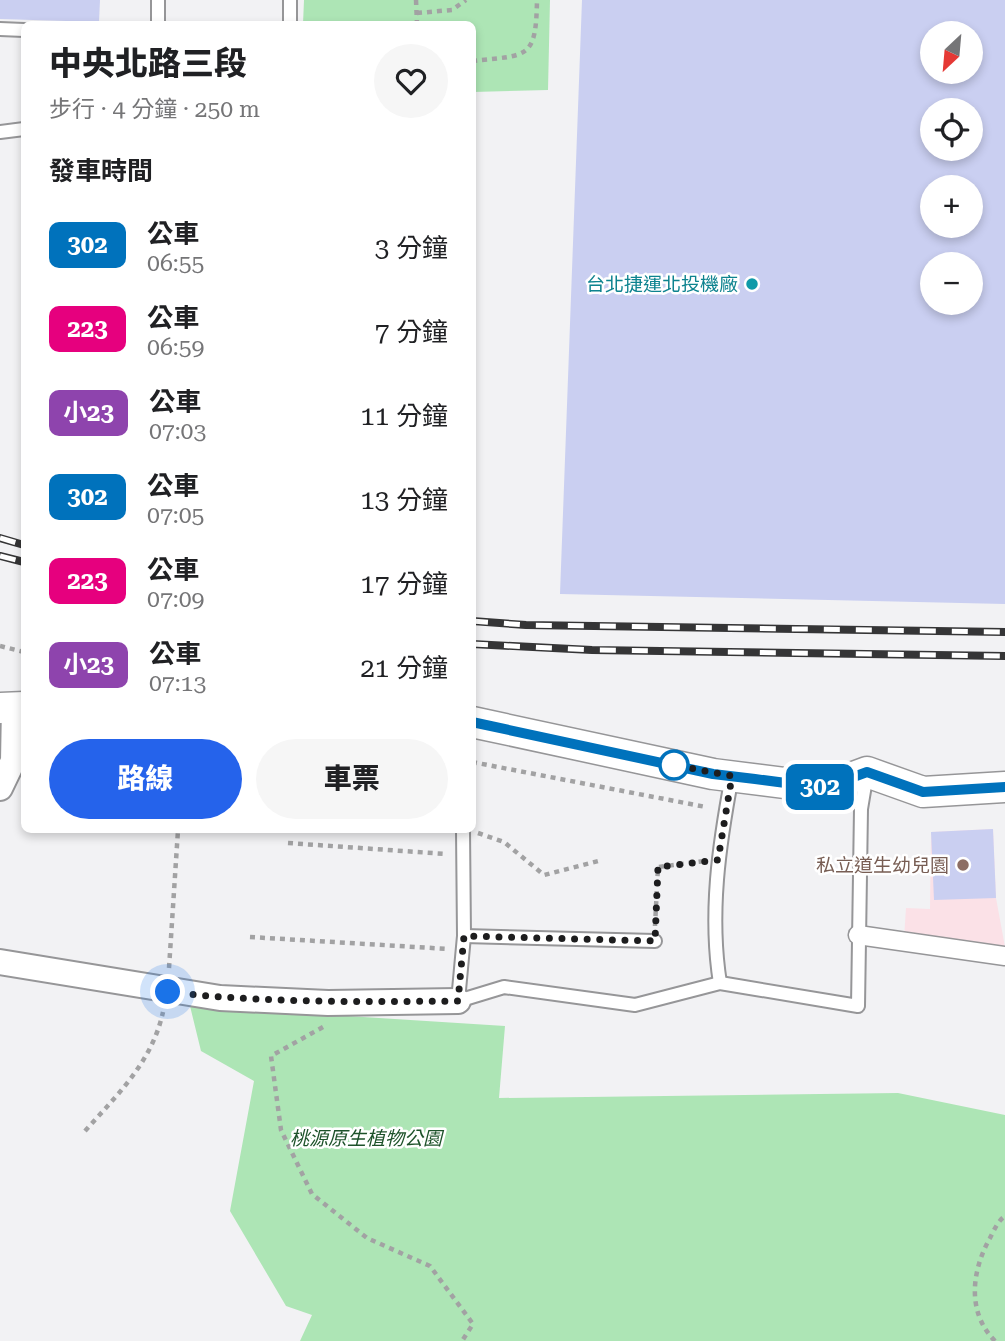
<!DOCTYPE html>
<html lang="zh-TW">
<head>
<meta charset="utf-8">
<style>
  body { margin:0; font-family:"Roboto Serif","Noto Sans TC",serif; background:#f6f6f6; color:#202124; height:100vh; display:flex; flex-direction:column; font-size:26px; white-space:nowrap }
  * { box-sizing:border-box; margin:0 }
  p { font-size:23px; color:#757577 }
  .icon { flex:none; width:38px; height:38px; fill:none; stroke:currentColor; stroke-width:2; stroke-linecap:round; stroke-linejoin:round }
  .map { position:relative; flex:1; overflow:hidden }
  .drawer { position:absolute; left:21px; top:21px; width:455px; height:812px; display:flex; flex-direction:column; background:#fff; border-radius:10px; box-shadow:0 4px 10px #0003 }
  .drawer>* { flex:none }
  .badge { padding:0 14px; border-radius:10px; font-size:24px; line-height:46px }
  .needle { width:46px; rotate:206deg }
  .buttons { position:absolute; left:920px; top:21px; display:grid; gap:14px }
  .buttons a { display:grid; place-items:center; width:63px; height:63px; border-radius:50%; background:#fff; box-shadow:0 4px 10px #0003; font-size:35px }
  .you { position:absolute; width:35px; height:35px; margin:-18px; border:5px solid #fff; border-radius:50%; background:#1a73e8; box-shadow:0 0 0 10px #1a73e833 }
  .map>.badge { position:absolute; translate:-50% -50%; box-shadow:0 0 0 4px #fff }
  h2 { padding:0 28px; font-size:26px; line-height:63px }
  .round { display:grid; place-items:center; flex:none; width:74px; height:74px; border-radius:37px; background:#f6f6f6 }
  .summary { display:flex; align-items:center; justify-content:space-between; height:119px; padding:0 28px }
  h1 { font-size:33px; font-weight:800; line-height:52px }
  .primary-button { display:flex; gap:14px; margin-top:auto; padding:14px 28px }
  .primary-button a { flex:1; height:80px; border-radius:42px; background:#2563eb; color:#fff; font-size:28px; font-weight:800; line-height:80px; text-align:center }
  .primary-button a+a { background:#f6f6f6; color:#202124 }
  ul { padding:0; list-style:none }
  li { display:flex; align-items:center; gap:21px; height:84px; padding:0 28px }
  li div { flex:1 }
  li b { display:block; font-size:26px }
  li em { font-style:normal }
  li .badge { min-width:77px; font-weight:700; text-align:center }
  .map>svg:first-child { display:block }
  .education { fill:#fbe1e7 }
  .green { fill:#ade5b5 }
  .building { fill:#cacff1; fill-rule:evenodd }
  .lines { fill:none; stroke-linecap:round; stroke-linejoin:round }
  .service-casing { stroke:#969698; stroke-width:16 }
  .pedestrian-casing { stroke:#969698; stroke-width:21 }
  .minor-casing { stroke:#969698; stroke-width:28 }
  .tertiary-casing { stroke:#969698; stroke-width:33 }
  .path { stroke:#a2a2a3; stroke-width:4.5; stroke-dasharray:5 5; stroke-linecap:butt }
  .service { stroke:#fff; stroke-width:12 }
  .pedestrian { stroke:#fff; stroke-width:18 }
  .minor { stroke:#fff; stroke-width:24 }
  .tertiary { stroke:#fff; stroke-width:30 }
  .rail-casing { stroke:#353536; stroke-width:8 }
  .rail { stroke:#fff; stroke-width:5; stroke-dasharray:16; stroke-linecap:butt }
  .line-casing { stroke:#fff; stroke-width:16 }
  .line { stroke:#0072bc; stroke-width:10 }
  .walk { stroke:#1d1d1e; stroke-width:7; stroke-dasharray:0 12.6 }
  .culture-dot { fill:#0f9aa8; stroke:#fff; stroke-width:2.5 }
  .stop-dot { fill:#fff; stroke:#0072bc; stroke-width:3.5 }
  .education-dot { fill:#8d6e63; stroke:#fff; stroke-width:2.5 }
  .labels { text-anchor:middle; stroke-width:5; stroke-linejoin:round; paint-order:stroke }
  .culture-label { font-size:19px; fill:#0d838f; stroke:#fff; text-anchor:end }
  .education-label { font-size:19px; fill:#785e54; stroke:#fff; text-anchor:end }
  .park-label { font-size:19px; font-style:italic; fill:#1d522a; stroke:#fff }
</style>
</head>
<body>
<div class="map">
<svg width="1005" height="1341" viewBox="0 0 1005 1341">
  <rect width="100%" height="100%" fill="#f2f2f4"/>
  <path class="education" d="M993,829L996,898L1005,947L904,939L906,908L930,909L931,832Z"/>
  <g class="green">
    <path d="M304,0H550L548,90L473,92L472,24H303Z"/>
    <path d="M190,1006L505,1026L499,1098L898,1093L1005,1115V1341H300L312,1315L286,1306L230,1211L254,1081L201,1051Z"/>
  </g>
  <g class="building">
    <path d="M0,0H100L99,22L0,19Z"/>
    <path d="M582,0H1005V604L560,594ZM933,33H971V72H933ZM933,110H971V149H933ZM933,187H971V226H933ZM933,264H971V303H933Z"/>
    <path d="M993,829L996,898L934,900L931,832Z"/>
  </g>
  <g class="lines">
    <defs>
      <g id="service">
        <path d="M158,24V0"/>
        <path d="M290,24V0"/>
        <path d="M0,29L24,30"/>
        <path d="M0,132L24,129"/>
        <path d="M463,830L464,936L458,1001L504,987L635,1005L720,983L858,1006L861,809L867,773"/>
        <path d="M464,936L655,941"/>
        <path d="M720,983C709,914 719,845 732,776"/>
      </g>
      <path id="pedestrian" d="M858,935L1005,956"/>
      <g id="minor">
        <path d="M0,788L13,761L14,707"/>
        <path d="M0,962L220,998L328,1003L458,1001"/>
      </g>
      <g id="tertiary">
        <path d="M0,708L24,707"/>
        <path d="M472,722L713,774L824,788L867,772L923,792L1005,787"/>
      </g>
    </defs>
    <use href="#service" class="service-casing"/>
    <use href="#pedestrian" class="pedestrian-casing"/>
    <use href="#minor" class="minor-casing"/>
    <use href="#tertiary" class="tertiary-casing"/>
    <g class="path">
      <path d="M416,0L417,24"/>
      <path d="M417,13L452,10L466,0"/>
      <path d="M472,61C528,55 536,60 537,0"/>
      <path d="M0,646L24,652"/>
      <path d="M472,762L706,807"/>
      <path d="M478,833L504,842L544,875L602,860"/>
      <path d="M288,843L446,854"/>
      <path d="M655,926L658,867L705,861"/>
      <path d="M250,937L449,949"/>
      <path d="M169,968L178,830"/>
      <path d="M323,1027L271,1056L281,1130L312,1194L367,1238L430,1266L473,1324L462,1341"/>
      <path d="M85,1131C118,1094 152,1062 163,1012"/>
      <path d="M995,1341C967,1313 971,1272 990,1238C994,1230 998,1221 1005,1216"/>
    </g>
    <use href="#service" class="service"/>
    <use href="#pedestrian" class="pedestrian"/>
    <use href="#minor" class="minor"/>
    <use href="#tertiary" class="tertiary"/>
    <defs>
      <g id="rail">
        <path d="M0,538L24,545"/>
        <path d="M0,556L24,562"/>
        <path d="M472,621L526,625L1005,632"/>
        <path d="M472,644L592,650L1005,656"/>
      </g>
    </defs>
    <use href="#rail" class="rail-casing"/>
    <use href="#rail" class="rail"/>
  </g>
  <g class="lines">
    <defs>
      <path id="line" d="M472,722L713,774L755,779L824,788L867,772L923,792L1005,787"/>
    </defs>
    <use href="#line" class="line-casing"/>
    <use href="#line" class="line"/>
    <path class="walk" d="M168,992C265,1003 361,1002 458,1001L464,936L655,941L658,867L718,860L732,776L663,763L674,765"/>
  </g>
  <circle class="culture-dot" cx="752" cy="284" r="7"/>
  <circle class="stop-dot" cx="674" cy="765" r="14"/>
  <circle class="education-dot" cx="963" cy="865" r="7"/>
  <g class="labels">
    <g class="culture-label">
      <text x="738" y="291">台北捷運北投機廠</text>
    </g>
    <g class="education-label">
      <text x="949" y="872">私立道生幼兒園</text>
    </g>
    <g class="park-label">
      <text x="366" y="1145">桃源原生植物公園</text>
    </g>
  </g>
</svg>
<div class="buttons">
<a><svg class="needle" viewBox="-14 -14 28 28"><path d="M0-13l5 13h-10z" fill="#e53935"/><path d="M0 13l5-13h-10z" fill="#757577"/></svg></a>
<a><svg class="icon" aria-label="locate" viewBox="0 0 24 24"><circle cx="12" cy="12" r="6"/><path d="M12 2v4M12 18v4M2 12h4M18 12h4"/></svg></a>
<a>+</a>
<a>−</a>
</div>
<div class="you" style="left:168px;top:992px"></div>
<b class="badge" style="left:820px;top:787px;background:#0072bc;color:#fff">302</b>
<section class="drawer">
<div class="summary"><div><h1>中央北路三段</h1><p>步行 · 4 分鐘 · 250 m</p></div><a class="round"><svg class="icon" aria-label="heart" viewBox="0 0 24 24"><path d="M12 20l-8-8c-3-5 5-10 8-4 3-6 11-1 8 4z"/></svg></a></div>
<h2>發車時間</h2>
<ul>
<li><span class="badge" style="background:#0072bc;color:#fff">302</span><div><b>公車</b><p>06:55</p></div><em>3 分鐘</em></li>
<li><span class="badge" style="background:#e6007e;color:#fff">223</span><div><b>公車</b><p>06:59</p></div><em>7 分鐘</em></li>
<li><span class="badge" style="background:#8e44ad;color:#fff">小23</span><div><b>公車</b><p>07:03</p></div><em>11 分鐘</em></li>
<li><span class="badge" style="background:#0072bc;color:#fff">302</span><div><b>公車</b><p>07:05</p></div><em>13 分鐘</em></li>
<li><span class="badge" style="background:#e6007e;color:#fff">223</span><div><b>公車</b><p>07:09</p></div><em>17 分鐘</em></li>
<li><span class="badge" style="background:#8e44ad;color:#fff">小23</span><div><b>公車</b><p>07:13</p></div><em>21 分鐘</em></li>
</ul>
<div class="primary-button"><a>路線</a><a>車票</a></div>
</section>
</div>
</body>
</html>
